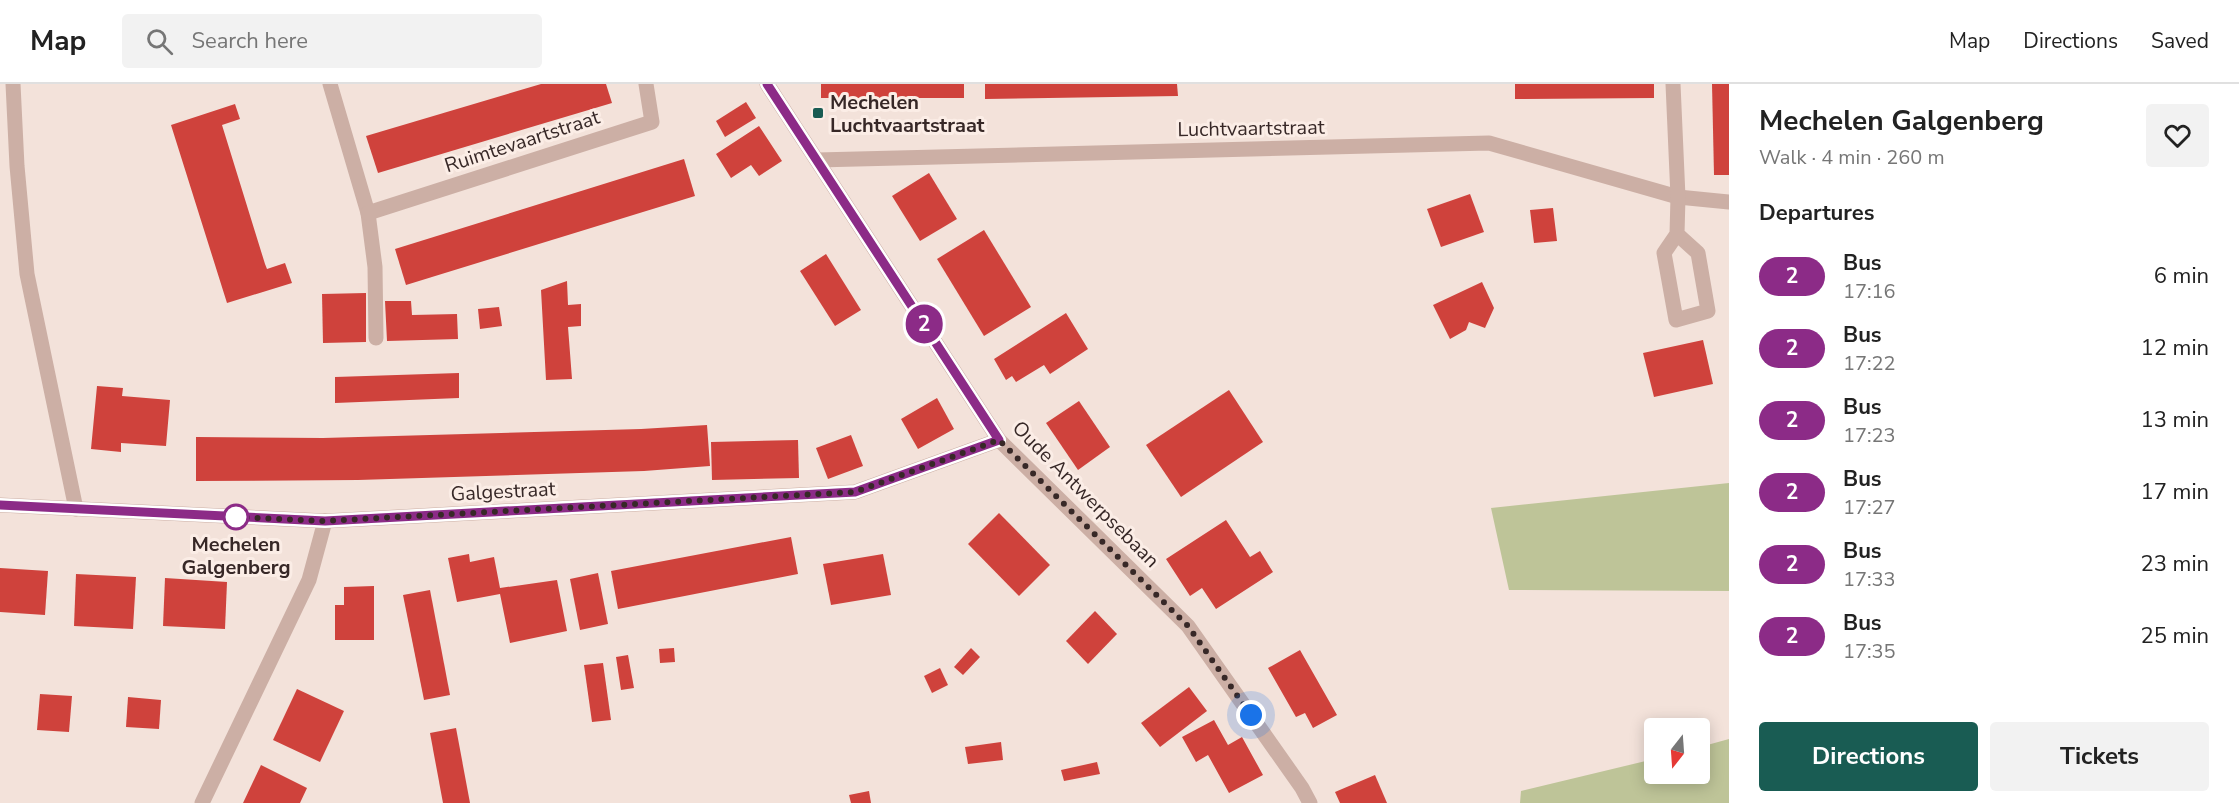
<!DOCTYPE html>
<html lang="en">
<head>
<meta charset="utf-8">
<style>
  body { margin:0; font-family:"Nunito Sans",sans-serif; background:#f2f2f2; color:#222; height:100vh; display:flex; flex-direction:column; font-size:22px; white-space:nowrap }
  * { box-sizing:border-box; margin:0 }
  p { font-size:20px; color:#767676 }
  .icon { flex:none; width:33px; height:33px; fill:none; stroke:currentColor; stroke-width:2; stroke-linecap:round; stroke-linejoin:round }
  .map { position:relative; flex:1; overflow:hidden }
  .drawer { display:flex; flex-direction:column; background:#fff; width:510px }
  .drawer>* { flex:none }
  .badge { padding:0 12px; border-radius:20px; font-size:21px; line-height:39px }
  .needle { width:39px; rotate:197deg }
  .controls { position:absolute; left:1644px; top:634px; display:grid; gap:12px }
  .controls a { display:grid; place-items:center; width:66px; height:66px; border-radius:6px; background:#fff; box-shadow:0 3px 15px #0003; font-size:30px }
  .you { position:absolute; width:30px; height:30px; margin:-15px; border:4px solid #fff; border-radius:50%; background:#1a73e8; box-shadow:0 0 0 9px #1a73e833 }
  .map>.badge { position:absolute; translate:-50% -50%; box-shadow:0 0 0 3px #fff }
  h2 { padding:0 30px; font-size:22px; line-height:54px }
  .round { display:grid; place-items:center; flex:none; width:63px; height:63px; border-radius:6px; background:#f2f2f2 }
  .summary { display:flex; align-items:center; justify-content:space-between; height:102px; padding:0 30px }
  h1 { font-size:28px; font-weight:700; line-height:45px }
  .button { display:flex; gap:12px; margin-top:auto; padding:12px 30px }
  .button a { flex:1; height:69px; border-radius:6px; background:#195c53; color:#fff; font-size:24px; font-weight:700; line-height:69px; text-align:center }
  .button a+a { background:#f2f2f2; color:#222 }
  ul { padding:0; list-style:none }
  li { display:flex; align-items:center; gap:18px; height:72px; padding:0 30px }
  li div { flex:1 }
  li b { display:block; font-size:22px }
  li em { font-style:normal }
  li .badge { min-width:66px; font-weight:700; text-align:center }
  header { display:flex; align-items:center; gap:36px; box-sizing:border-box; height:84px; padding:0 30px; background:#fff; border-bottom:2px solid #e0e0e0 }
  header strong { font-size:28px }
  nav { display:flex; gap:33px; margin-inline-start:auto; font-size:21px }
  .search { width:420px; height:54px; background:#f2f2f2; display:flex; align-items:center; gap:15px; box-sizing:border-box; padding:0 21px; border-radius:6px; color:#767676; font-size:22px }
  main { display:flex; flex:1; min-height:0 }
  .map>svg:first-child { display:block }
  .green { fill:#bec498 }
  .building { fill:#cf423c }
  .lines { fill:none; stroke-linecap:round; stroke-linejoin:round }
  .lane { stroke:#ccafa5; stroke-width:15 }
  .street { stroke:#ccafa5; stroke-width:15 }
  .line-casing { stroke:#fff; stroke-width:14 }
  .line { stroke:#8c2b87; stroke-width:9 }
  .walk { stroke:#372827; stroke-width:6; stroke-dasharray:0 10.8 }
  .poi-dot { fill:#195c53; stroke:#fbede6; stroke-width:2 }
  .stop-dot { fill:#fff; stroke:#8c2b87; stroke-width:3 }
  .labels { text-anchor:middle; stroke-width:6; stroke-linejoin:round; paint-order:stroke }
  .poi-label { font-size:20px; font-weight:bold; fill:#372827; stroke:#fbede6; text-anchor:start }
  .street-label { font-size:20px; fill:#372827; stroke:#fbede6 }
  .stop-label { font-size:20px; font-weight:bold; fill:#372827; stroke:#fbede6 }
</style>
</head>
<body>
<header>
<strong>Map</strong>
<div class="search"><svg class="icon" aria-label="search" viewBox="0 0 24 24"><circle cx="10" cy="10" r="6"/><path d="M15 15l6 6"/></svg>Search here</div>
<nav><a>Map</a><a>Directions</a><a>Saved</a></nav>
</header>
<main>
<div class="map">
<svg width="1729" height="719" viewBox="0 0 1729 719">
  <rect width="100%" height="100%" fill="#f3e2da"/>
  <g class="green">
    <path d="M1729,399V507L1509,506L1491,424Z"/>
    <path d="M1729,655V719H1520L1521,707L1654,675V690H1700V663Z"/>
  </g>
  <g class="building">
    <path d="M541,0H606L612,19L378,89L366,52Z"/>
    <rect x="821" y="0" width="143" height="14"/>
    <path d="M985,0H1177L1178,12L985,15Z"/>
    <path d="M1515,0H1654V14L1515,15Z"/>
    <path d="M1712,0H1729V91H1714Z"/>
    <path d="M746,18L756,34L725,53L716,37Z"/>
    <path d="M235,20L240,35L222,41L265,180L267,185L285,179L292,199L227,219L171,41Z"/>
    <path d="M759,42L782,77L759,92L751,81L731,94L716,70Z"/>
    <path d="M684,75L695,112L406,201L395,165Z"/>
    <path d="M929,89L957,135L920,157L892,112Z"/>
    <path d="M1470,110L1484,148L1441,163L1427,125Z"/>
    <path d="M1553,124L1557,157L1534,159L1530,126Z"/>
    <path d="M984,146L1031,223L984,252L937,175Z"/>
    <path d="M826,170L861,226L835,242L800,187Z"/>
    <path d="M567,197L568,221L581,220V242L568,243L572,295L546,296L541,206Z"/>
    <path d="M1482,198L1494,224L1485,244L1469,238L1466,246L1450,255L1433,221Z"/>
    <path d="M366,209V258L323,259L322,210Z"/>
    <path d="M385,217H411L412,231L457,230L458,255L387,257Z"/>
    <path d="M499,223L502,242L480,245L478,225Z"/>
    <path d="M1066,229L1088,265L1050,290L1044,281L1016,298L1012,292L1006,296L994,275Z"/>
    <path d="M1703,256L1713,300L1654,313L1643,269Z"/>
    <path d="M459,289V314L335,319V293Z"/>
    <path d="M97,302L123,304L122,312L170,316L166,362L121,359V368L91,365Z"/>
    <path d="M1229,306L1263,358L1181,413L1146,361Z"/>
    <path d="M937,314L954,345L918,365L901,335Z"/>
    <path d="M1079,317L1110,363L1078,386L1046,339Z"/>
    <path d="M707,341L710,382L644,387L358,396L196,397V353L323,354L641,345Z"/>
    <path d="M851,351L863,382L828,395L816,364Z"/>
    <path d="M798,356L799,394L712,396L711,358Z"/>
    <path d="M999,429L1050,481L1019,512L968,460Z"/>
    <path d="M1226,436L1250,473L1260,467L1273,488L1216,525L1202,504L1190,512L1166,475Z"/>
    <path d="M791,453L798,490L618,525L611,487Z"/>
    <path d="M469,470L470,478L494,473L500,504L557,496L567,547L510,559L500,510L457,518L448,474Z"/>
    <path d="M883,470L891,511L831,521L823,480Z"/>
    <path d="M0,484L48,487L45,531L0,528Z"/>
    <path d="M598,489L608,540L580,546L570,495Z"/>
    <path d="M76,490L136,493L133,545L74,542Z"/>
    <path d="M165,494L227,498L225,545L163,542Z"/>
    <path d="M374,502V556H335V521H344V503Z"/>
    <path d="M430,506L450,611L424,616L403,511Z"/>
    <path d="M1095,527L1117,550L1088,580L1066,557Z"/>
    <path d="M674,564L675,578L660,579L659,565Z"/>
    <path d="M971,564L980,573L963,591L954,583Z"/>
    <path d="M1300,566L1337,631L1313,644L1305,629L1296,633L1268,584Z"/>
    <path d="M628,571L634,604L621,606L616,573Z"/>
    <path d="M603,579L611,636L592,638L584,581Z"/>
    <path d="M940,584L948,601L932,609L924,592Z"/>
    <path d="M1189,603L1207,627L1160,663L1141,639Z"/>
    <path d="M297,605L344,627L320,678L273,656Z"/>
    <path d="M40,610L72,612L69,648L37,646Z"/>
    <path d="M128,613L161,616L159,645L126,643Z"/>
    <path d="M1214,636L1228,661L1242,653L1263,691L1229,709L1208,671L1196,678L1182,653Z"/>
    <path d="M456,644L470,719H443L430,649Z"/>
    <path d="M1001,658L1003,676L968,680L965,663Z"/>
    <path d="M1097,678L1100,690L1064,697L1061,686Z"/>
    <path d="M261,681L307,704L300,719H243Z"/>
    <path d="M1375,691L1387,719H1340L1335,708Z"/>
    <path d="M869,707L871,719H851L849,711Z"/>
  </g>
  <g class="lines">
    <g class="lane">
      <path d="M13,0L17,82L27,190L76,425"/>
      <path d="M817,76L1489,59L1678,113L1729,118"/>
    </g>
    <g class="street">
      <path d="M330,0L368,129L375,183L376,254"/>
      <path d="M767,0L999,356L1188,542L1302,704L1310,719"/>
      <path d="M1673,0L1678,113L1677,150L1664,169L1676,236L1708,227L1698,169L1677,150"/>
      <path d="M368,129L652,38L646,0"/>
      <path d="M0,421L325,437L855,408L999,356"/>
      <path d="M202,719L309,496L325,437"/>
    </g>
  </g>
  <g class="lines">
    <defs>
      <path id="line" d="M0,421L325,437L855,408L999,356L767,0"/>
    </defs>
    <use href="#line" class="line-casing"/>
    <use href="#line" class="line"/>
    <path class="walk" d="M236,433L325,437L855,408L999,356L1188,542L1251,631"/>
  </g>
  <rect class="poi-dot" x="812" y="23" width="12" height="12" rx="3"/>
  <circle class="stop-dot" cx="236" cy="433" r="12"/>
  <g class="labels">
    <g class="poi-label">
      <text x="830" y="25">Mechelen<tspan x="830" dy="23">Luchtvaartstraat</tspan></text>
    </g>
    <g class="street-label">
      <text transform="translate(1251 44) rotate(-1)" y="7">Luchtvaartstraat</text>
      <text transform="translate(522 57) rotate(-18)" y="7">Ruimtevaartstraat</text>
      <text transform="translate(503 407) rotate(-3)" y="7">Galgestraat</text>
      <text transform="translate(1086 410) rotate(45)" y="7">Oude Antwerpsebaan</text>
    </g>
    <g class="stop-label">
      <text x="236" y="467">Mechelen<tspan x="236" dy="23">Galgenberg</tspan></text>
    </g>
  </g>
</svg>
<div class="controls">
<a><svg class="needle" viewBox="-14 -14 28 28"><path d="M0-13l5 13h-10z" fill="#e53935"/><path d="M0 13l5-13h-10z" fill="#767676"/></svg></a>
</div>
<div class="you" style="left:1251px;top:631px"></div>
<b class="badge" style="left:924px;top:240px;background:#8c2b87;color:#fff">2</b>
</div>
<section class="drawer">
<div class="summary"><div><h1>Mechelen Galgenberg</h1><p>Walk · 4 min · 260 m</p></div><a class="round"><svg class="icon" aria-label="heart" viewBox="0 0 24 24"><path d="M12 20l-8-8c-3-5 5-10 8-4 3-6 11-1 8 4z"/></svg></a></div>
<h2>Departures</h2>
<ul>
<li><span class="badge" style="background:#8c2b87;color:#fff">2</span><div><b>Bus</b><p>17:16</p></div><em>6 min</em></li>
<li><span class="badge" style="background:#8c2b87;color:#fff">2</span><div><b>Bus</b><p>17:22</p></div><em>12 min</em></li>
<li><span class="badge" style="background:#8c2b87;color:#fff">2</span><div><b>Bus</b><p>17:23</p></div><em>13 min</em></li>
<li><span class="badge" style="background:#8c2b87;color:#fff">2</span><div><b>Bus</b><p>17:27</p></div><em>17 min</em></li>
<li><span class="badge" style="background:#8c2b87;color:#fff">2</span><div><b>Bus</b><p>17:33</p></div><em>23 min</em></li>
<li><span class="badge" style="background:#8c2b87;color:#fff">2</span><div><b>Bus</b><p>17:35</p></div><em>25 min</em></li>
</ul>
<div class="button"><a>Directions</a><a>Tickets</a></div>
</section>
</main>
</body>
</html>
